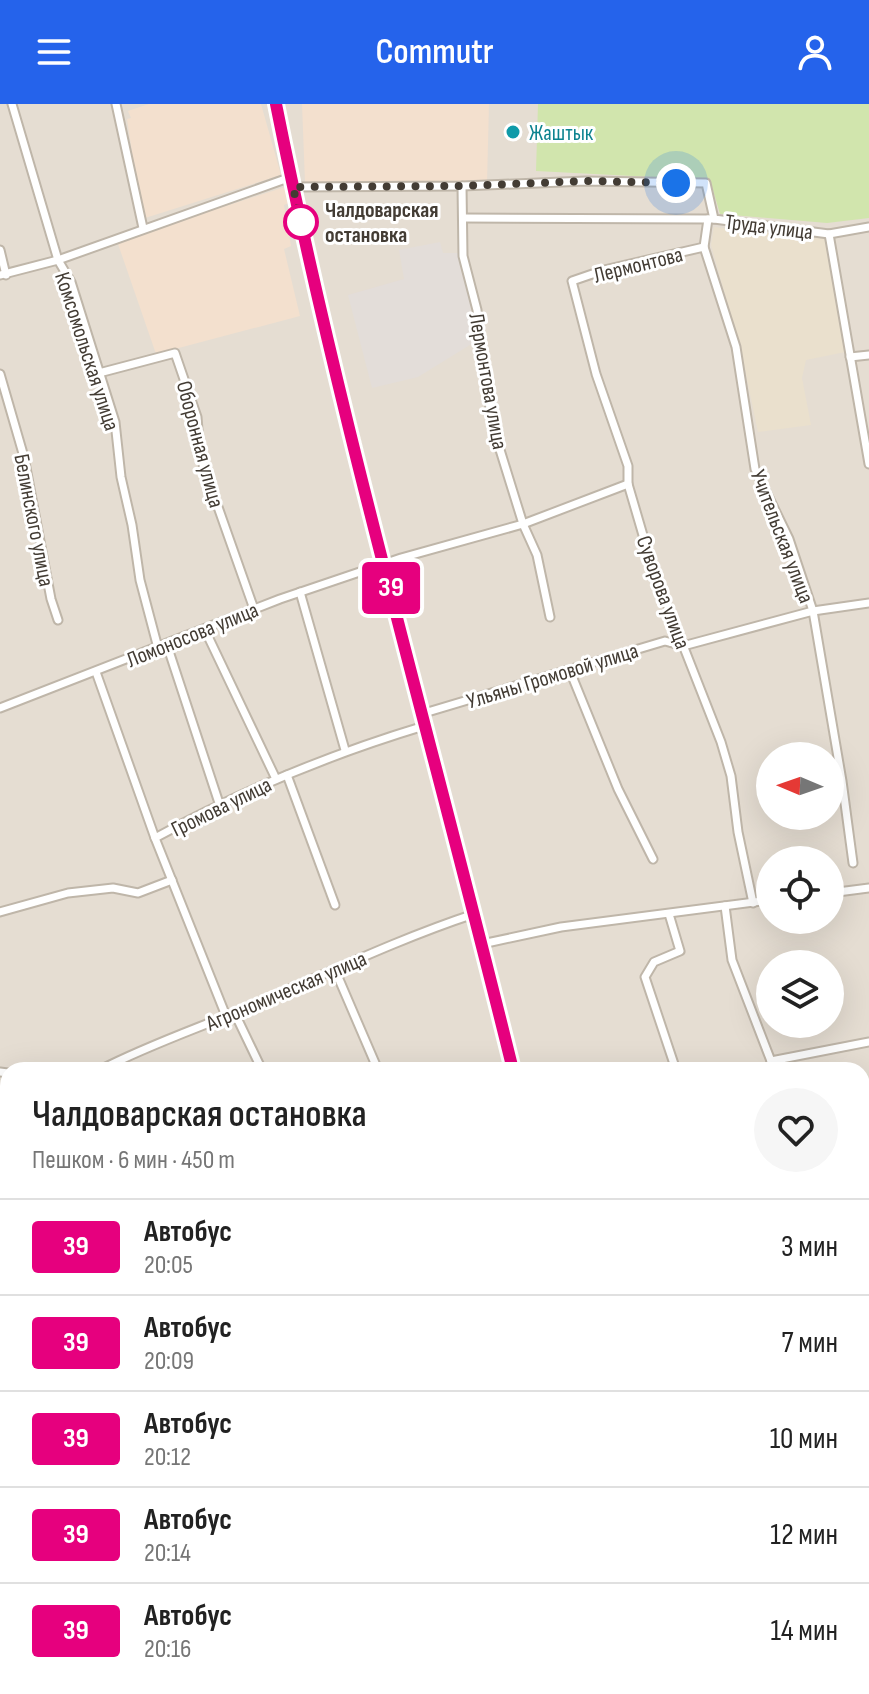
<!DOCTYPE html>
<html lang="ru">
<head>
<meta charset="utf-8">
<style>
  body { margin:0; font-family:"Sofia Sans Condensed",sans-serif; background:#f6f6f6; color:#222; height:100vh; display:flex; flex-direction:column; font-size:30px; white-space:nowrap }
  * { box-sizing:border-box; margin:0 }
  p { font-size:26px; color:#767676 }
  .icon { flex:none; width:44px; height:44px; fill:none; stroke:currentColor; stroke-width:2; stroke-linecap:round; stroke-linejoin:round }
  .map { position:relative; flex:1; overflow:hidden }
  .panel { position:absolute; left:0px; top:958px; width:870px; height:632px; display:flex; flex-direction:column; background:#fff; border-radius:24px 24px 0 0; box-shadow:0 8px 32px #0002 }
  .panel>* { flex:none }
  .badge { padding:0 16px; border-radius:6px; font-size:28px; line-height:52px }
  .needle { width:52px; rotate:272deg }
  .fabs { position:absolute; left:756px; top:638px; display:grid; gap:16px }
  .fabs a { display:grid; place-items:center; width:88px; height:88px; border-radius:50%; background:#fff; box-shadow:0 8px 32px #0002; font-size:40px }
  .you { position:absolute; width:40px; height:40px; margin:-20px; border:6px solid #fff; border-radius:50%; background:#1a73e8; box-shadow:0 0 0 12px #1a73e833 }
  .map>.badge { position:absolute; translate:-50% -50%; box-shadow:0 0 0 4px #fff }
  .round { display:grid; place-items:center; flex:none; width:84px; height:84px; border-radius:42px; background:#f6f6f6 }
  .overview { display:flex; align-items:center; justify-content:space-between; height:136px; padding:0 32px }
  h1 { font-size:38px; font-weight:600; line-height:60px }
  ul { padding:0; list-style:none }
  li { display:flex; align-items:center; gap:24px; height:96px; padding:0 32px; border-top:2px solid #e0e0e0 }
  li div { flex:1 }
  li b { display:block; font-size:30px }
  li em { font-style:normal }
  li .badge { min-width:88px; font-weight:700; text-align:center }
  header { display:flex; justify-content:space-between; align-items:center; height:104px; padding:0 32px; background:#2563eb; color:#fff; font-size:36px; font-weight:600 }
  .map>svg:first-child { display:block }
  .residential { fill:#e5ddd2; fill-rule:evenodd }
  .commercial { fill:#f3e0ce }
  .industrial { fill:#e3ddd9 }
  .education { fill:#eae0cd }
  .green { fill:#d1e5ad }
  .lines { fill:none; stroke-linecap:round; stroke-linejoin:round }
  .minor-casing { stroke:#bfb6a9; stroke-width:11 }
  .highway-casing { stroke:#d98e36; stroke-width:14 }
  .minor { stroke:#fff; stroke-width:7 }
  .highway { stroke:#fabb66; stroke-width:10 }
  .line-casing { stroke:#fff; stroke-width:18 }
  .line { stroke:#e6007e; stroke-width:12 }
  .walk { stroke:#433c34; stroke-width:8; stroke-dasharray:0 14.4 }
  .culture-dot { fill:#0f9aa8; stroke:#fff; stroke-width:3 }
  .stop-dot { fill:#fff; stroke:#e6007e; stroke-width:4 }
  .labels { text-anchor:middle; stroke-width:6; stroke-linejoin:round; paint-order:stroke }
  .culture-label { font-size:22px; fill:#0d838f; stroke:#fff; text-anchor:start }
  .stop-label { font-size:22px; font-weight:bold; fill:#433c34; stroke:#fff; text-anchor:start }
  .street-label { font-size:22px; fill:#433c34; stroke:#fff }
</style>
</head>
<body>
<header><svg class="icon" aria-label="menu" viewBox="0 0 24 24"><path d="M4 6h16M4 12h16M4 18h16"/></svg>Commutr<svg class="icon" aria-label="person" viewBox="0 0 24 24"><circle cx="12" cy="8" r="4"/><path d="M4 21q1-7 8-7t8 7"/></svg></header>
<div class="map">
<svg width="869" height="1590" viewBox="0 0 869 1590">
  <rect width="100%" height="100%" fill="#f1ece3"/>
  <path class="residential" d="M0,0H869V1590H0ZM770,652H830V712H770ZM770,756H830V816H770ZM770,860H830V920H770ZM8,966H862V1582H8Z"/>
  <g class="commercial">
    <path d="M149,0H261L281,71L142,115L127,15L131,14L128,7Z"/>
    <path d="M302,0H489L487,80L305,79Z"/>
    <path d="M288,82L291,98L284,101L291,142L284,145L300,212L156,250L117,137Z"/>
  </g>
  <path class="industrial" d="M440,138L443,149H460L478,236L418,273L372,284L348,191L404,175L399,146Z"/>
  <path class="education" d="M714,123L825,135L845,248L806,256L802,274L811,321L758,328L741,247L711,141Z"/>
  <path class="green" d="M538,0H869V114L827,119L720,110L710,76L536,67Z"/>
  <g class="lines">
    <defs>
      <g id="minor">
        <path d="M12,0L58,156L71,178L115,318L121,373L132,421L140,476L158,544"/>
        <path d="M116,0L143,124"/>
        <path d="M462,82L463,152L477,206L492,320L523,420L537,451L550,513"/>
        <path d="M293,83L462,82L586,77L706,79L714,115L829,130L869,123"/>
        <path d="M463,114L708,115"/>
        <path d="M714,115H708L704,143L736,243L755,365L789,435L813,507L842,677L853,759"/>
        <path d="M829,130L869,360"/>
        <path d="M704,143L604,166L572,177L596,270L628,362V380L652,462L721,638L731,672L738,728L753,799"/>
        <path d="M0,146L6,171"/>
        <path d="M0,171L58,156L291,73"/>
        <path d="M850,253L869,251"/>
        <path d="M99,269L175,249L197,313L200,352L254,505"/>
        <path d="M0,270L24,353L51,495L58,516"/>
        <path d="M300,488L345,646"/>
        <path d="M205,526L276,675"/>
        <path d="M167,541L219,699"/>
        <path d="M570,567L618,685L653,755"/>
        <path d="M96,568L155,734L226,912L238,916L262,966"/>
        <path d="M0,604L280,495L401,454L523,420L628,380"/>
        <path d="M421,610L665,537L683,542L813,507L869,499"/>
        <path d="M287,671L335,801"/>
        <path d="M155,734C243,686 328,651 424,622"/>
        <path d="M830,789L869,784"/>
        <path d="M725,802L732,856L771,957L772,966"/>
        <path d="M0,808L68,789L113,784L138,789L172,776"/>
        <path d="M669,810L680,847L654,858L645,873L676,966"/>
        <path d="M482,840L561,823L770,796"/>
        <path d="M335,866L378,966"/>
        <path d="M771,957L869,938"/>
        <path d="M100,966C150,940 202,923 253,901C326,870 398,835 474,810"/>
        <path d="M0,968L8,969"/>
        <path d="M0,1028L5,1159L8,1168"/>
        <path d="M863,1082L869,1128"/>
        <path d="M0,1246H8"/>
        <path d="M862,1410L869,1409"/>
        <path d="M0,1412L8,1408"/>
        <path d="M0,1498L8,1496"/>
        <path d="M539,1582L542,1590"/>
        <path d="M844,1582L845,1590"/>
        <path d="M563,1590L584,1582"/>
      </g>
      <g id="highway">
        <path d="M276,0L319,197L421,610L513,966"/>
        <path d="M668,1582L670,1590"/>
      </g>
    </defs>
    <use href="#minor" class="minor-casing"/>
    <use href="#highway" class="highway-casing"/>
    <use href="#minor" class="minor"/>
    <use href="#highway" class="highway"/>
  </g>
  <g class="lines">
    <defs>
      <path id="line" d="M276,0C341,325 434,644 513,966"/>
    </defs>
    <use href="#line" class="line-casing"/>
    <use href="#line" class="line"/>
    <path class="walk" d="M301,118L293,83L462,82L586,77L676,79"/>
  </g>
  <circle class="culture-dot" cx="513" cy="28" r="8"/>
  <circle class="stop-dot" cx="301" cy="118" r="16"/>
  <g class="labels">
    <g class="culture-label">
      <text x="529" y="36">Жаштык</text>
    </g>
    <g class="stop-label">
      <text x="325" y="113">Чалдоварская<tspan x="325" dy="25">остановка</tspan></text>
    </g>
    <g class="street-label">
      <text transform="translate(769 122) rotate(7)" y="8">Труда улица</text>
      <text transform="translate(638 160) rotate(-14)" y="8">Лермонтова</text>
      <text transform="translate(88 247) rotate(72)" y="8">Комсомольская улица</text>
      <text transform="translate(489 277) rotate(80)" y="8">Лермонтова улица</text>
      <text transform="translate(201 340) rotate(75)" y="8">Оборонная улица</text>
      <text transform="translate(35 416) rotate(79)" y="8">Белинского улица</text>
      <text transform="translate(783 432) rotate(69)" y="8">Учительская улица</text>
      <text transform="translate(664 488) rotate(70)" y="8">Суворова улица</text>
      <text transform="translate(192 530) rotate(-22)" y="8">Ломоносова улица</text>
      <text transform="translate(552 571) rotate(-17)" y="8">Ульяны Громовой улица</text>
      <text transform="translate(221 702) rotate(-26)" y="8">Громова улица</text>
      <text transform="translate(286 886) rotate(-23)" y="8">Агрономическая улица</text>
    </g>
  </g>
</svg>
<div class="fabs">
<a><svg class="needle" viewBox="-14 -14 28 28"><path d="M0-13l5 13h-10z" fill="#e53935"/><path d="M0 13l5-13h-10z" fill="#767676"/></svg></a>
<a><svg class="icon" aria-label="locate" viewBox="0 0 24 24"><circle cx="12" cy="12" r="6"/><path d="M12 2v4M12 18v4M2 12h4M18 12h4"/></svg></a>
<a><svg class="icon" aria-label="layers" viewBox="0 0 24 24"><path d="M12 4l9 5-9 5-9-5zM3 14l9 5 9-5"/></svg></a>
</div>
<div class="you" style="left:676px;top:79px"></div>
<b class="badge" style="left:391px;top:484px;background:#e6007e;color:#fff">39</b>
<section class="panel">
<div class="overview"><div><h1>Чалдоварская остановка</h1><p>Пешком · 6 мин · 450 m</p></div><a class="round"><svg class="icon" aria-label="heart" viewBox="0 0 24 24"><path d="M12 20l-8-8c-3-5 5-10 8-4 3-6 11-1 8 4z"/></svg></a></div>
<ul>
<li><span class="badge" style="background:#e6007e;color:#fff">39</span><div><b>Автобус</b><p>20:05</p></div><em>3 мин</em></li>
<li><span class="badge" style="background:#e6007e;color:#fff">39</span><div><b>Автобус</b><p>20:09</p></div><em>7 мин</em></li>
<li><span class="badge" style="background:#e6007e;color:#fff">39</span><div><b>Автобус</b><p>20:12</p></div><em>10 мин</em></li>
<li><span class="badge" style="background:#e6007e;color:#fff">39</span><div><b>Автобус</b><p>20:14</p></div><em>12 мин</em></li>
<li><span class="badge" style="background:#e6007e;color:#fff">39</span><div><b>Автобус</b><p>20:16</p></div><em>14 мин</em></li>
</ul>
</section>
</div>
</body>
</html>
